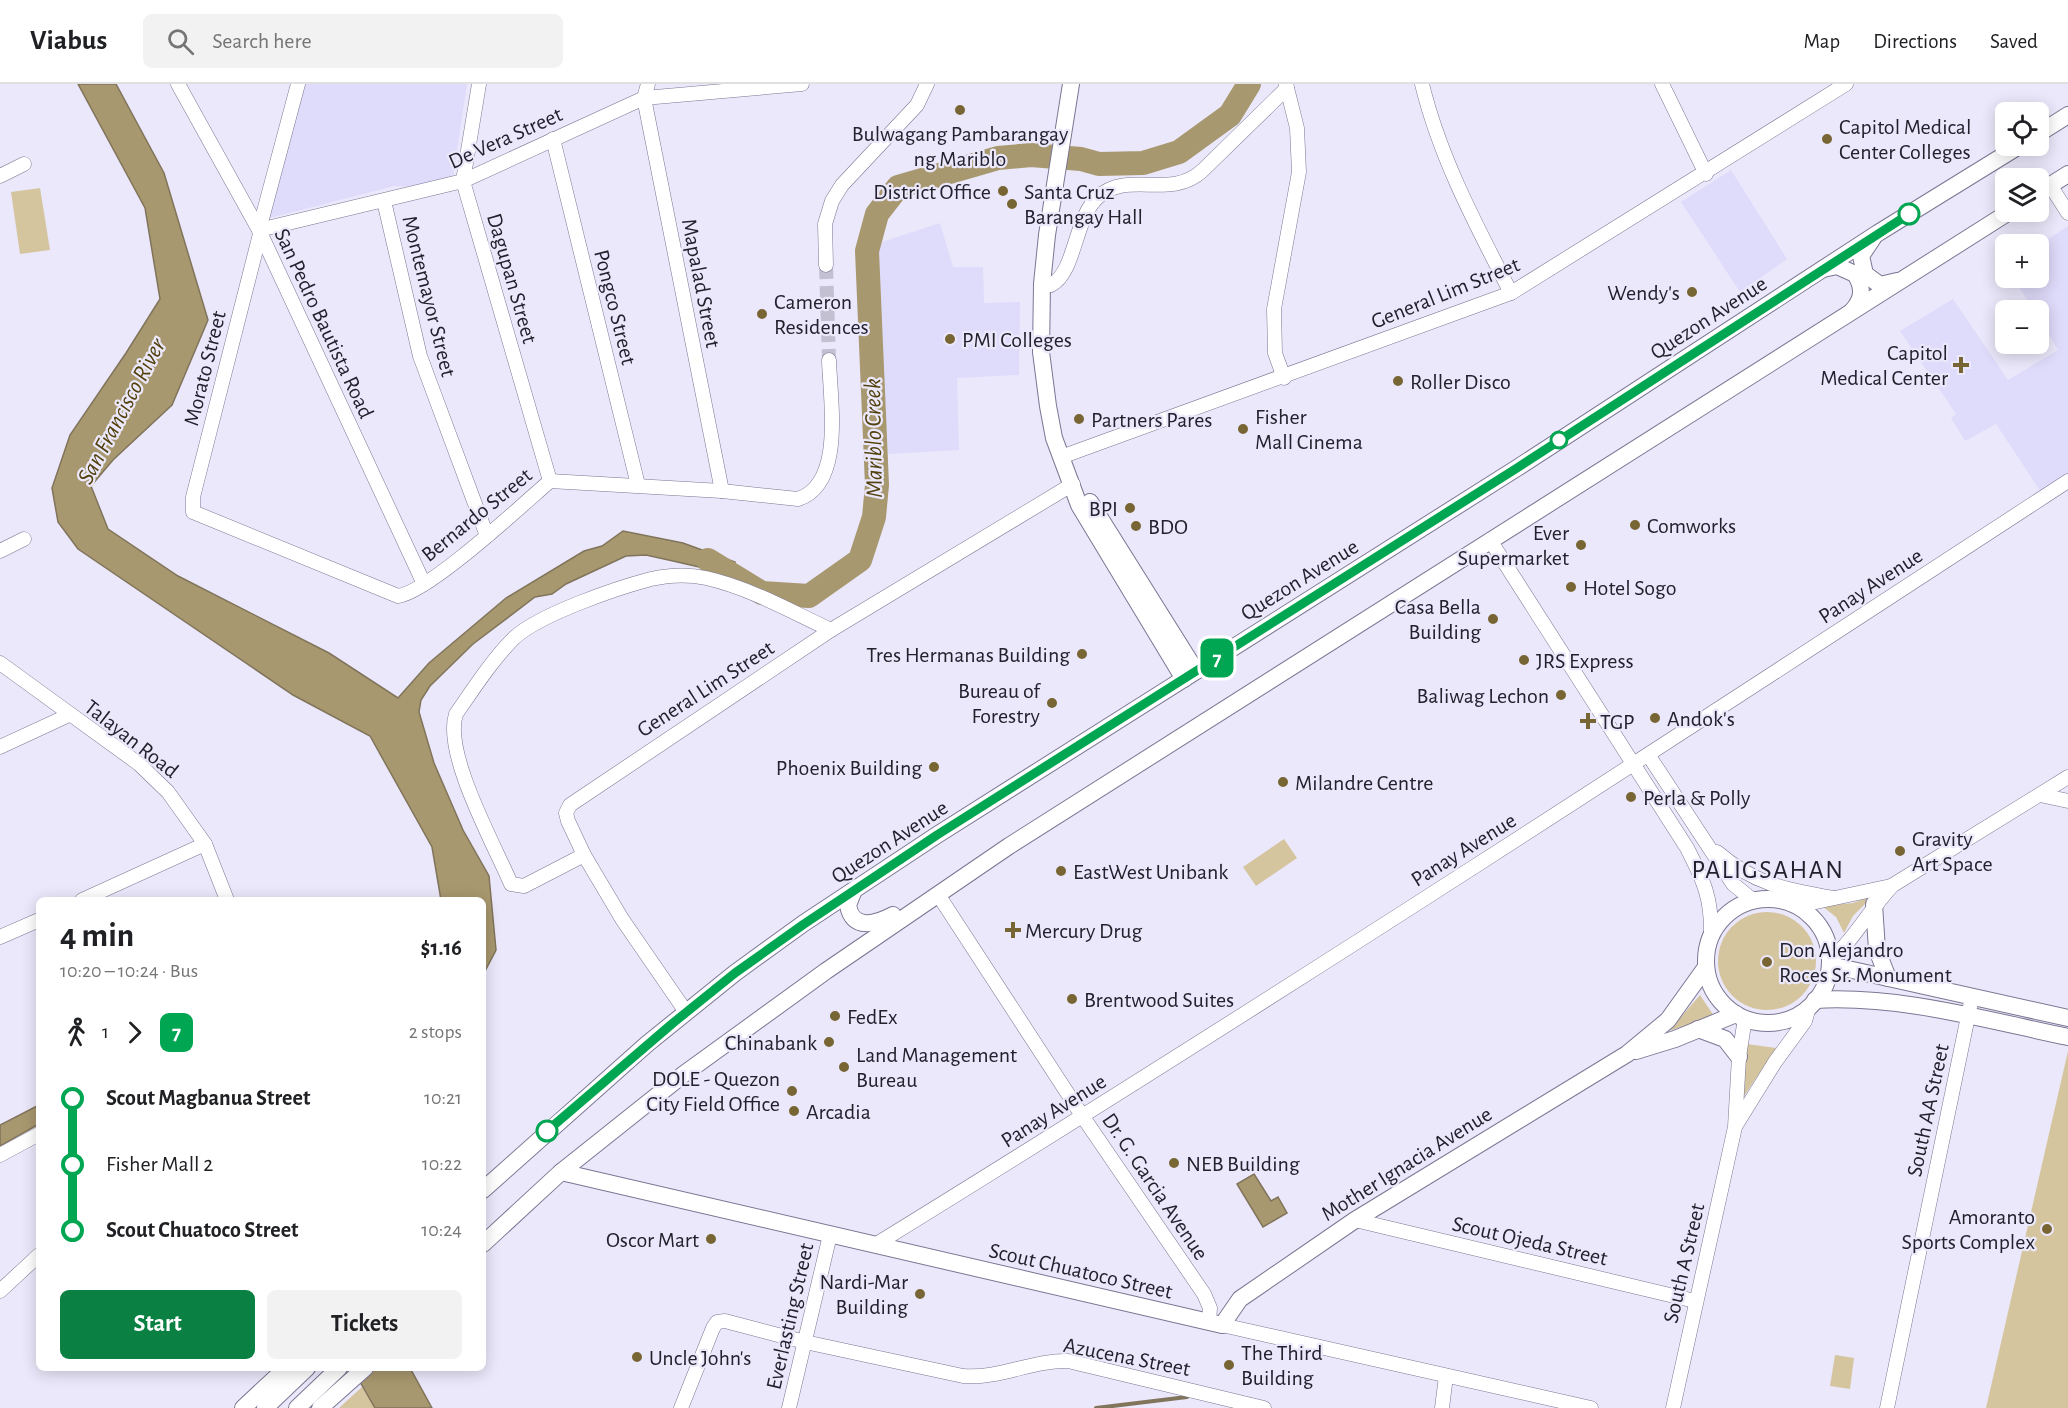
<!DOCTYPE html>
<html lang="en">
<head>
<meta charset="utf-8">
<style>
  body { margin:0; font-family:"Alegreya Sans",sans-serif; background:#f2f2f2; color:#202124; height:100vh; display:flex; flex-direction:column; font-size:22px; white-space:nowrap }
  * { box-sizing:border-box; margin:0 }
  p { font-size:20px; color:#757577 }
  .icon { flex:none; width:33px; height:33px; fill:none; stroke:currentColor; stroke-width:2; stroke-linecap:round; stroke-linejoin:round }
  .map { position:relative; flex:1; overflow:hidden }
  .side { position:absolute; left:36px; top:813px; width:450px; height:474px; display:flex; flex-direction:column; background:#fff; border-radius:9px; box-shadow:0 3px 15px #0003 }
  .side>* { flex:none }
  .badge { padding:0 12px; border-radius:9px; font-size:21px; line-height:39px }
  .controls { position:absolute; left:1995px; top:18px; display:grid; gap:12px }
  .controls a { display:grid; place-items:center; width:54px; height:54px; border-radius:9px; background:#fff; box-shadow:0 3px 15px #0003; font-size:30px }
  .map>.badge { position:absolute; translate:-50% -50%; box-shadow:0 0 0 3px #fff }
  .legs { display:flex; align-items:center; gap:9px; height:66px; padding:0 24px; font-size:20px }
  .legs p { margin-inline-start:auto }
  .summary { display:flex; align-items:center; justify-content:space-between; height:102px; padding:0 24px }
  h1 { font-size:33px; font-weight:700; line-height:45px }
  .button { display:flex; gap:12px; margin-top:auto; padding:12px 24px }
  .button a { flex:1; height:69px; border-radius:9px; background:#0b8043; color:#fff; font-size:24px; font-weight:700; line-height:69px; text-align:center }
  .button a+a { background:#f2f2f2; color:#202124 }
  ul { padding:0 24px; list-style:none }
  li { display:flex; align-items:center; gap:21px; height:66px; font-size:22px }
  li i { display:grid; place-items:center; width:9px; height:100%; margin:0 8px; background:currentColor }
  li i::after { content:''; width:15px; height:15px; margin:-8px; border:4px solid; border-radius:50%; background:#fff }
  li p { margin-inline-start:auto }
  li:first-child i { background:linear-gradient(#0000 50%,currentColor 0) }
  li:last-child i { background:linear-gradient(currentColor 50%,#0000 0) }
  header { display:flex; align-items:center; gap:36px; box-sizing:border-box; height:84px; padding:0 30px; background:#fff; border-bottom:2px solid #e0e0e0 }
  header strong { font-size:28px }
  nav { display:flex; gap:33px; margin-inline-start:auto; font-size:21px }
  .search { width:420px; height:54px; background:#f2f2f2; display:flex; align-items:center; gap:15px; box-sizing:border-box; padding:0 21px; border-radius:9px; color:#757577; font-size:22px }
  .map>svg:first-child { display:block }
  .built { fill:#dfdbfa }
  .green { fill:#d5c59f }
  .water { fill:#a8986f; stroke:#80745b; stroke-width:1.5 }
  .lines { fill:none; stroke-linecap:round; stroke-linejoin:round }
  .stream { stroke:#80745b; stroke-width:4 }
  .river { stroke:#a8986f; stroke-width:24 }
  .minor-tunnel { stroke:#c3c0d2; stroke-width:14; stroke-dasharray:14 7; stroke-linecap:butt }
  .minor-casing { stroke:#7b7693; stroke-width:15 }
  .major-casing { stroke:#7b7693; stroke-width:18 }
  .minor { stroke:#fff; stroke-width:14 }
  .major { stroke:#fff; stroke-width:16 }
  .line-1-casing { stroke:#fff; stroke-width:14 }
  .line-1 { stroke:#00a651; stroke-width:9 }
  .poi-dot { fill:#786534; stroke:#ebe8fb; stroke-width:2 }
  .stop-1-dot { fill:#fff; stroke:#00a651; stroke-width:3 }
  .labels { text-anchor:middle; stroke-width:4.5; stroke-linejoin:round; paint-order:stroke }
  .poi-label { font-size:22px; fill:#23212d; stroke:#ebe8fb; text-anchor:start }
  .street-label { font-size:22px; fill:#23212d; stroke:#ebe8fb }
  .water-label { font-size:24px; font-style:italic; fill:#53410c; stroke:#ebe8fb }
  .quarter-label { font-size:26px; letter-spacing:1.5px; fill:#23212d; stroke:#ebe8fb }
</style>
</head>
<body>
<header>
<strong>Viabus</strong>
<div class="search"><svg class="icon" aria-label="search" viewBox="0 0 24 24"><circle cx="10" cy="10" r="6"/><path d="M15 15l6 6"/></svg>Search here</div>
<nav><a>Map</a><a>Directions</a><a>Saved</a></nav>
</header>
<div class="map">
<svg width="2068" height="1324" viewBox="0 0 2068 1324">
  <rect width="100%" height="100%" fill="#ebe8fb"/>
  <g class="built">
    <path d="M305,0H467L453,94L428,103L394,102L270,134Z"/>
    <path d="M1731,86L1787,175L1740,208L1681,118Z"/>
    <path d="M940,139L953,183H983L984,219L1020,218L1019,291L957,294L959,366L888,370L876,160Z"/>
    <path d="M2068,142V391L2041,408L1996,340L1965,357L1951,334L1956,330L1900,247L1953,215L2008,296L2058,266L2039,234L2038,226H2034L2013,194H2038L2039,161Z"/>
  </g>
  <g class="green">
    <path d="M40,104L50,166L20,170L11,108Z"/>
    <path d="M1284,755L1297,774L1256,802L1243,783Z"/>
    <path d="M1874,811L1853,832L1844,849L1836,833L1822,822L1853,819Z"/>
    <circle cx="1767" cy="877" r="49"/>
    <path d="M1700,911L1714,932L1669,947Z"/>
    <path d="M1747,960L1776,964L1738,1021Z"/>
    <path d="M2068,967V1324H1986Z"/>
    <path d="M1835,1271L1854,1274L1850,1305L1830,1302Z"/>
    <path d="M362,1303L375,1324H339Z"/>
  </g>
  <g class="water">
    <path d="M78,0H116L164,89L208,236L172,321L113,376L91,402L108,445L178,492L329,569L398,614L429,579L506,514L584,467L602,462L623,447L683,459L735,478L736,496L708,485L673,477L646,471L626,472L566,500L552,510L535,513L473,560L430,602L421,616L419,628L434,679L463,746L489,792L496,866L483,891V816H441L432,763L370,652L293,611L78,465L58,438L52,404L70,351L126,269L160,215L145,124Z"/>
    <path d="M39,1021V1040L0,1062V1041Z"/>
    <path d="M1254,1090L1271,1117L1278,1113L1287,1129L1263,1143L1237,1100Z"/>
    <path d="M352,1284H410L432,1324H375Z"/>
  </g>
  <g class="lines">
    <path class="stream" d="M1096,1324L1187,1313"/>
    <path class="river" d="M708,476L762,509L809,512L860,476L874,433L877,401L867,167L877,130L898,103L998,74L1031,71L1081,75L1099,80L1143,79L1179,68L1230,31L1249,0"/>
    <path class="minor-tunnel" d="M826,181L829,276"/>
    <defs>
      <g id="minor">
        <path d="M178,0L259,146L424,500"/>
        <path d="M479,0L463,97L550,397"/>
        <path d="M648,0L644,14L722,407"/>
        <path d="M1422,0C1440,74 1476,141 1511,209"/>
        <path d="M1662,0L1706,90"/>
        <path d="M553,55L638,401"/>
        <path d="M0,92L24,80"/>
        <path d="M2050,101L2068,129"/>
        <path d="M384,117L420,272L487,452"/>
        <path d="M259,146L463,97L644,14L802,0"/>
        <path d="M259,146L298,0"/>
        <path d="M260,150L193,413V428L398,512C429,508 522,421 550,397L722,407L798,415C845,400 830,315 829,276"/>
        <path d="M826,181L825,140L832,117L842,101L917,21L927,0"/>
        <path d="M1042,200L1051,201C1076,188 1074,134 1098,113C1128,86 1170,116 1202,87L1287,4"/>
        <path d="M1284,294L1275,269L1274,225L1299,88L1297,44L1286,0"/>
        <path d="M1061,373L1511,209L1846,0"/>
        <path d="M1490,456L1687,764C1704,797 1712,815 1711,852"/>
        <path d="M0,467L24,455"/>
        <path d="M0,579L139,680L168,708L205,760L227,816"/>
        <path d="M0,663L69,631"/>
        <path d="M1649,672L1733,800L1754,817"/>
        <path d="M2040,711L2068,717"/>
        <path d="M1717,768C1754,800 1786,806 1833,814"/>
        <path d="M584,771L524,802L511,800C494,760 443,669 456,630C474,604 492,576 514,554C540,530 617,504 651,495C669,491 688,490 706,494C750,504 790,527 831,546"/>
        <path d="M939,812L1083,1033L1204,1210L1210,1224L1209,1238"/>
        <path d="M82,816L205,760"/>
        <path d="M1790,820L1816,818L1891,802"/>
        <path d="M0,853L39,836"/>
        <path d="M1830,875C1849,863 1873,821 1893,801L2068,693"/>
        <path d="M686,928L622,835L584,771L568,737L566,729L570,721L831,546L1073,400"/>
        <path d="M1736,1041L1775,978L1805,937L1809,923"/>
        <path d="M0,1071L39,1050"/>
        <path d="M1355,1136L1695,1217"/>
        <path d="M875,1161C1277,913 1673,655 2068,397"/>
        <path d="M0,1207L39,1171"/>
        <path d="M1222,1241L1591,1324"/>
        <path d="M681,1324L713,1244L717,1238L725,1237L805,1258L963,1292C999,1295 1033,1276 1068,1277L1264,1324"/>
        <path d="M789,1324L830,1151"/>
        <path d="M1442,1324L1446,1292"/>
        <path d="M1673,1324L1735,1043L1739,973L1745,934"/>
        <path d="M1887,1324L1972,913"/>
      </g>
      <g id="major">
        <path d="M1071,0L1047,151L1042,200L1041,268L1048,322L1054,354L1079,421L1184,595"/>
        <path d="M2038,50L2068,31"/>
        <path d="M2038,109L2068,90"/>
        <path d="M1873,154L1861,172L1865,190L1880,201L1897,197"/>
        <path d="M1823,185L1837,182L1855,190C1864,204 1863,215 1852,227"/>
        <path d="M1090,418L1196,587"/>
        <path d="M854,806L848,821C852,847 876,840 893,831"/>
        <circle cx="1768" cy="877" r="62"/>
        <path d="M1874,820L1877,866L1888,894"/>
        <path d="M1830,881L2068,934"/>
        <path d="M1815,916C1900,911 1986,936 2068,953"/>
        <path d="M1698,945L1725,955L1739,973"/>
        <path d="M1636,967L1675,955L1736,930"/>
        <path d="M561,1088L1222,1241L1240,1215L1355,1136L1627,970L1668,936L1706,883"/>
        <path d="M483,1106L647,960L735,889L804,839L937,751L1517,384L1878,149L2019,62"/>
        <path d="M483,1160L561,1088L684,990L826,887L1009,762L2009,128"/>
        <path d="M243,1324L286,1284"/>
        <path d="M265,1324L307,1284"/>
        <path d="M297,1324L339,1284"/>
        <path d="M320,1324L365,1284"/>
      </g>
    </defs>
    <use href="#minor" class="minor-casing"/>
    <use href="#major" class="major-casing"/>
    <use href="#minor" class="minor"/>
    <use href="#major" class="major"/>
  </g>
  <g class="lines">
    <defs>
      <path id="line-1" d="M547,1047L673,939L735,889L804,840L937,751L1517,384L1909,130"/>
    </defs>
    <use href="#line-1" class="line-1-casing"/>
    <use href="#line-1" class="line-1"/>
  </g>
  <g class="poi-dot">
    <circle cx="960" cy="26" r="6"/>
    <circle cx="1827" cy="55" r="6"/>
    <circle cx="1003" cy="107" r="6"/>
    <circle cx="1012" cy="120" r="6"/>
    <circle cx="1692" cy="208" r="6"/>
    <circle cx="762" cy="230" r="6"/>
    <circle cx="950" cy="255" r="6"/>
    <path d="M1958 272h6v6h6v6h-6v6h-6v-6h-6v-6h6z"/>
    <circle cx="1398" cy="297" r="6"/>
    <circle cx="1079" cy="335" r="6"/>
    <circle cx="1243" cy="345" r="6"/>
    <circle cx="1130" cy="424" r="6"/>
    <circle cx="1635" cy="441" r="6"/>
    <circle cx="1136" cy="442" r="6"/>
    <circle cx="1581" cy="461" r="6"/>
    <circle cx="1571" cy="503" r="6"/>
    <circle cx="1493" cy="535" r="6"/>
    <circle cx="1082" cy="570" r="6"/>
    <circle cx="1524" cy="576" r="6"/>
    <circle cx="1561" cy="611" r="6"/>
    <circle cx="1052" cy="619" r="6"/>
    <circle cx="1655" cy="634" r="6"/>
    <path d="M1585 628h6v6h6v6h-6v6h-6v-6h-6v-6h6z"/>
    <circle cx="934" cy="683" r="6"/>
    <circle cx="1283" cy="698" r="6"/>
    <circle cx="1631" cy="713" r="6"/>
    <circle cx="1900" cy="767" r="6"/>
    <circle cx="1061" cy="787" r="6"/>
    <path d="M1010 837h6v6h6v6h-6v6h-6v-6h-6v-6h6z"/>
    <circle cx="1767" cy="878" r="6"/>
    <circle cx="1072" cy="915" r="6"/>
    <circle cx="835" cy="932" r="6"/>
    <circle cx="829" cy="958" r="6"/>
    <circle cx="844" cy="983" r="6"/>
    <circle cx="792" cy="1007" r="6"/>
    <circle cx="794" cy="1027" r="6"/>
    <circle cx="1174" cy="1079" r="6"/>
    <circle cx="2047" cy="1145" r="6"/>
    <circle cx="711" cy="1155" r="6"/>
    <circle cx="920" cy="1210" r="6"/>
    <circle cx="637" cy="1273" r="6"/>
    <circle cx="1229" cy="1281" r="6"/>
  </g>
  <g class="stop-1-dot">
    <circle cx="1909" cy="130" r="10"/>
    <circle cx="1559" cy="356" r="8"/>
    <circle cx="547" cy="1047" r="10"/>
  </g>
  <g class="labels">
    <g class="poi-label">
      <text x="1839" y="50">Capitol Medical<tspan x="1839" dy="25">Center Colleges</tspan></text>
      <text x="960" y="57" text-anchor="middle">Bulwagang Pambarangay<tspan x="960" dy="25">ng Mariblo</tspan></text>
      <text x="991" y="115" text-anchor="end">District Office</text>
      <text x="1024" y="115">Santa Cruz<tspan x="1024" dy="25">Barangay Hall</tspan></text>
      <text x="1680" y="216" text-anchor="end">Wendy's</text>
      <text x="774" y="225">Cameron<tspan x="774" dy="25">Residences</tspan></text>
      <text x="962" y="263">PMI Colleges</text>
      <text x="1948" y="276" text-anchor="end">Capitol<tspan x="1948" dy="25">Medical Center</tspan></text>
      <text x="1410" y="305">Roller Disco</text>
      <text x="1255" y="340">Fisher<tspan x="1255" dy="25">Mall Cinema</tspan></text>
      <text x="1091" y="343">Partners Pares</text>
      <text x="1118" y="432" text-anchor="end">BPI</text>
      <text x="1647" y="449">Comworks</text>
      <text x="1148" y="450">BDO</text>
      <text x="1569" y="456" text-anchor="end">Ever<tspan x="1569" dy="25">Supermarket</tspan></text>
      <text x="1583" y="511">Hotel Sogo</text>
      <text x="1481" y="530" text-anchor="end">Casa Bella<tspan x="1481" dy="25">Building</tspan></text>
      <text x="1070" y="578" text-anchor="end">Tres Hermanas Building</text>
      <text x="1536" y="584">JRS Express</text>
      <text x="1040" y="614" text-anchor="end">Bureau of<tspan x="1040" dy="25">Forestry</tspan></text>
      <text x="1549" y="619" text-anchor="end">Baliwag Lechon</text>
      <text x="1667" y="642">Andok's</text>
      <text x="1600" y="645">TGP</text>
      <text x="922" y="691" text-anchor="end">Phoenix Building</text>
      <text x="1295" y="706">Milandre Centre</text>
      <text x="1643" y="721">Perla &amp; Polly</text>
      <text x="1912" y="762">Gravity<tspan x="1912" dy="25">Art Space</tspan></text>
      <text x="1073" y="795">EastWest Unibank</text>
      <text x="1025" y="854">Mercury Drug</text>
      <text x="1779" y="873">Don Alejandro<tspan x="1779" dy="25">Roces Sr. Monument</tspan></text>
      <text x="1084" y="923">Brentwood Suites</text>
      <text x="847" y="940">FedEx</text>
      <text x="817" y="966" text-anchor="end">Chinabank</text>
      <text x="856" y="978">Land Management<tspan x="856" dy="25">Bureau</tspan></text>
      <text x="780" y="1002" text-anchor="end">DOLE - Quezon<tspan x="780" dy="25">City Field Office</tspan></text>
      <text x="806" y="1035">Arcadia</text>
      <text x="1186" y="1087">NEB Building</text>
      <text x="2035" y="1140" text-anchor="end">Amoranto<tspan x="2035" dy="25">Sports Complex</tspan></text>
      <text x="699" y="1163" text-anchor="end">Oscor Mart</text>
      <text x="908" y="1205" text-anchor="end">Nardi-Mar<tspan x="908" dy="25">Building</tspan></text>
      <text x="1241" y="1276">The Third<tspan x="1241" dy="25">Building</tspan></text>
      <text x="649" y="1281">Uncle John's</text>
    </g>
    <g class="street-label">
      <text transform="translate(505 53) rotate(-24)" y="8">De Vera Street</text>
      <text transform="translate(513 194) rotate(74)" y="8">Dagupan Street</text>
      <text transform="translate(702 199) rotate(79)" y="8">Mapalad Street</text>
      <text transform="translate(1445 208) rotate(-22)" y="8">General Lim Street</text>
      <text transform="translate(430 212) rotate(76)" y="8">Montemayor Street</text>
      <text transform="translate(616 223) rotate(76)" y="8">Pongco Street</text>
      <text transform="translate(1708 233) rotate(-33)" y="8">Quezon Avenue</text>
      <text transform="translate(325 239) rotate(65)" y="8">San Pedro Bautista Road</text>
      <text transform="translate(204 284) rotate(-76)" y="8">Morato Street</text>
      <text transform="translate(476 430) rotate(-39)" y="8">Bernardo Street</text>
      <text transform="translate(1299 495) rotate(-32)" y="8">Quezon Avenue</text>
      <text transform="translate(1870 501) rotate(-33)" y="8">Panay Avenue</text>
      <text transform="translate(705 604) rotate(-33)" y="8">General Lim Street</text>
      <text transform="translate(132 654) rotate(38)" y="8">Talayan Road</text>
      <text transform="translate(889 757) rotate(-33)" y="8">Quezon Avenue</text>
      <text transform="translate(1463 765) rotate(-32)" y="8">Panay Avenue</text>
      <text transform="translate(1053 1026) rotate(-32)" y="8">Panay Avenue</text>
      <text transform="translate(1927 1026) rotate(-78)" y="8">South AA Street</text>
      <text transform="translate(1406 1079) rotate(-32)" y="8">Mother Ignacia Avenue</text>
      <text transform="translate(1156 1102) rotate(56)" y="8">Dr. G. Garcia Avenue</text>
      <text transform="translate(1530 1156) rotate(13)" y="8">Scout Ojeda Street</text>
      <text transform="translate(1683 1179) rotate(-77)" y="8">South A Street</text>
      <text transform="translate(1081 1186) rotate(13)" y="8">Scout Chuatoco Street</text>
      <text transform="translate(789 1232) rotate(-77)" y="8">Everlasting Street</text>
      <text transform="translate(1127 1272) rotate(11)" y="8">Azucena Street</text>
    </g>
    <g class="water-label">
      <text transform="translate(121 327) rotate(-62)" y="8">San Francisco River</text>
      <text transform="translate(873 354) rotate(-91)" y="8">Mariblo Creek</text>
    </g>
    <g class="quarter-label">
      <text x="1768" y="794">PALIGSAHAN</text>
    </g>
  </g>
</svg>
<div class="controls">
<a><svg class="icon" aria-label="locate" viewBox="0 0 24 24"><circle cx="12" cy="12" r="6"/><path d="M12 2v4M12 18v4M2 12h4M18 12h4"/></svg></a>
<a><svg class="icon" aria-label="layers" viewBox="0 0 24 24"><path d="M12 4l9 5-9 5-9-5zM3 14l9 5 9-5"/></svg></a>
<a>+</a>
<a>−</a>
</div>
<b class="badge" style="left:1217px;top:574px;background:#00a651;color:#fff">7</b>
<section class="side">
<div class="summary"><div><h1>4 min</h1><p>10:20 – 10:24 · Bus</p></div><b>$1.16</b></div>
<div class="legs"><svg class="icon" aria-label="walk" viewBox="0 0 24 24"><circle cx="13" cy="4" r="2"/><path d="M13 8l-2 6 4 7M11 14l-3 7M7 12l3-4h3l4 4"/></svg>1<svg class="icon" aria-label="forward" viewBox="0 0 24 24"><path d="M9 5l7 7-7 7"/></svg><b class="badge" style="background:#00a651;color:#fff">7</b><p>2 stops</p></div>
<ul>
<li><i style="color:#00a651"></i><b>Scout Magbanua Street</b><p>10:21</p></li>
<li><i style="color:#00a651"></i><span>Fisher Mall 2</span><p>10:22</p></li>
<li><i style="color:#00a651"></i><b>Scout Chuatoco Street</b><p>10:24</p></li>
</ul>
<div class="button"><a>Start</a><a>Tickets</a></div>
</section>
</div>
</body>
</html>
